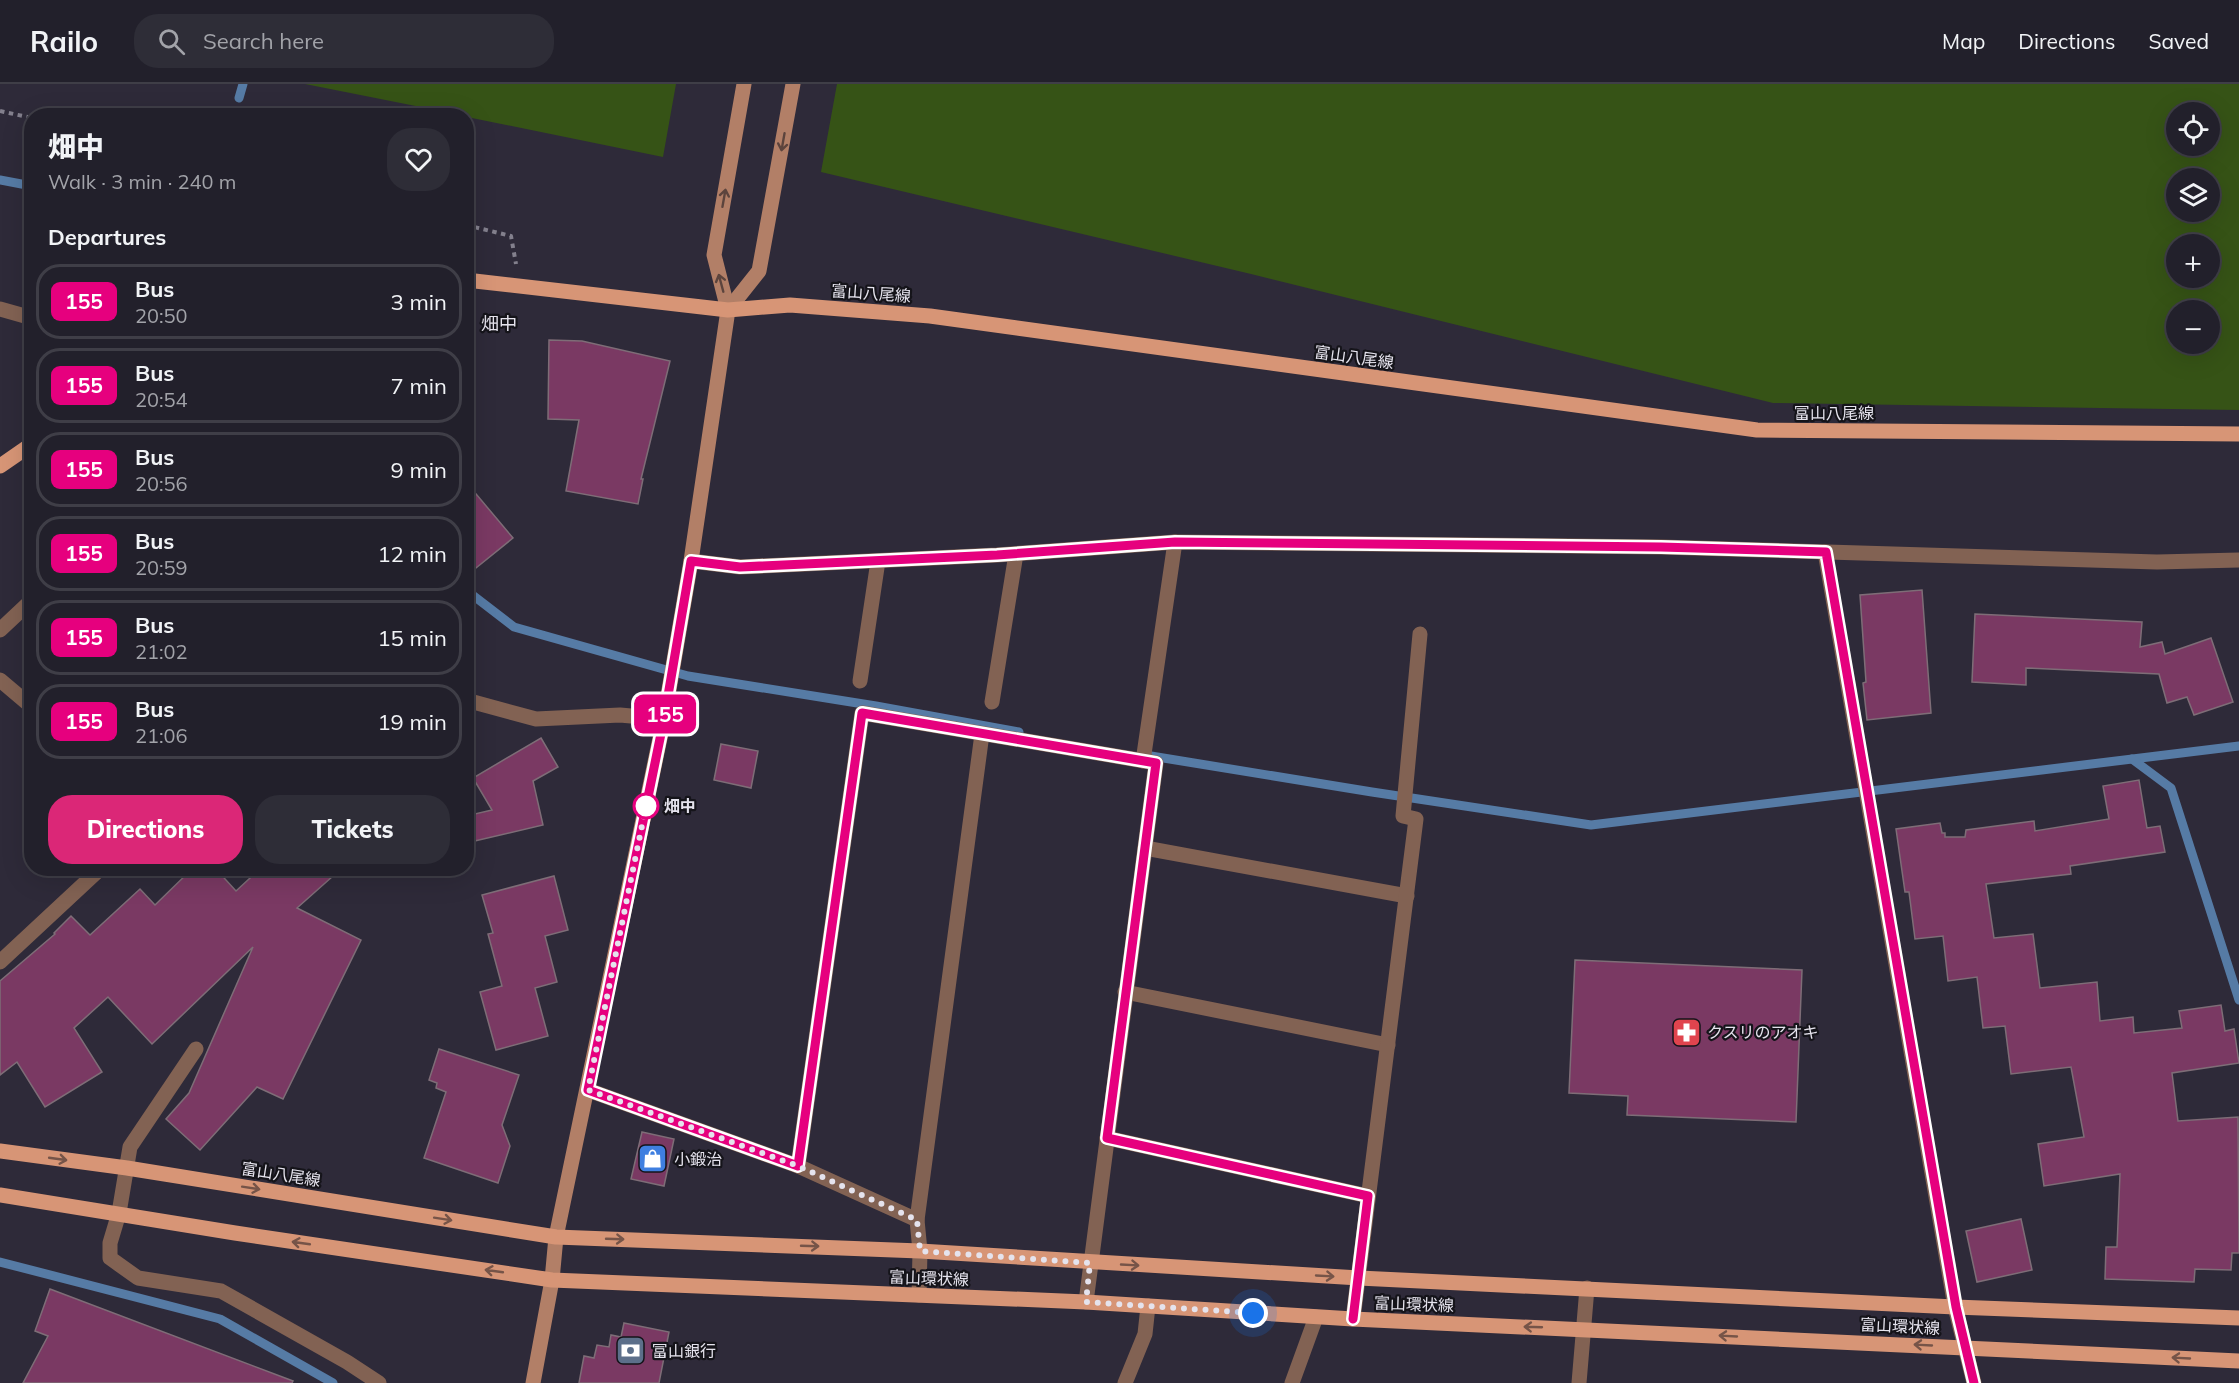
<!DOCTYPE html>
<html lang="en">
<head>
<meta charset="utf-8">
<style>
  body { margin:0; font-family:Mulish,"Noto Sans JP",sans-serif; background:#2e2d37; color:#f1f3f6; height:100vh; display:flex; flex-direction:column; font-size:22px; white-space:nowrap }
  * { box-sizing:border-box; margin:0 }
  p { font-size:20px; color:#a2a3a9 }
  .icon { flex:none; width:33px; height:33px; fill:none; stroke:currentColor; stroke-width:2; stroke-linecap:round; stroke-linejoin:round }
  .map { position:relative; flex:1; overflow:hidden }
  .sheet { position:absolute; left:24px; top:24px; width:450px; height:768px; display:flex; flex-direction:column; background:#22202b; border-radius:24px; box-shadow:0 6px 24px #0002,0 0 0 2px #3f3e47 }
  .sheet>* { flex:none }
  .badge { padding:0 12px; border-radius:9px; font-size:21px; line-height:39px }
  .buttons { position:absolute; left:2166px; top:18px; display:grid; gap:12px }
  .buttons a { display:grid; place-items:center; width:54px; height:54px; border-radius:50%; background:#22202b; box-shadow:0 6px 24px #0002,0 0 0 2px #3f3e47; font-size:30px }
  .you { position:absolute; width:30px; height:30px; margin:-15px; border:4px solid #fff; border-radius:50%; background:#1a73e8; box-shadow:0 0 0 9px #1a73e833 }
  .map>.badge { position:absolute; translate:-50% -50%; box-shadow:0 0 0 3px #fff }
  h2 { padding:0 24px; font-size:22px; line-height:54px }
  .round { display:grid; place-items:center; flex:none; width:63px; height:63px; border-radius:24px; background:#2e2d37 }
  .overview { display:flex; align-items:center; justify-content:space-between; height:102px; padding:0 24px }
  h1 { font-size:28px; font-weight:800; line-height:45px }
  .button { display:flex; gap:12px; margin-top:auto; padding:12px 24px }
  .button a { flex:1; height:69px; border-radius:24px; background:#db2777; color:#fff; font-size:24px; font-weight:800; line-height:69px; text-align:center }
  .button a+a { background:#2e2d37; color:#f1f3f6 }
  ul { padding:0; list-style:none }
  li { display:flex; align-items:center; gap:18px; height:75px; margin:0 12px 9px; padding:0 12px; border:3px solid #3f3e47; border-radius:24px }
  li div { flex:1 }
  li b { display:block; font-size:22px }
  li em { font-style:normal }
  li .badge { min-width:66px; font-weight:700; text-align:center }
  header { display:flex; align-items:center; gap:36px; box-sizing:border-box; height:84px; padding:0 30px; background:#22202b; border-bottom:2px solid #3f3e47 }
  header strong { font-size:28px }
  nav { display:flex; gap:33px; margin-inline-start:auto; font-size:21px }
  .search { width:420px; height:54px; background:#2e2d37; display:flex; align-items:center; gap:15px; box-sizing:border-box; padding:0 21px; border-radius:24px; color:#a2a3a9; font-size:22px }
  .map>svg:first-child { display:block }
  .green { fill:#365316; fill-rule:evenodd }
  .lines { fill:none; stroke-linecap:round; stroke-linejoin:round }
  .stream { stroke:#567ba5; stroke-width:9 }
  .building { fill:#7a3963; stroke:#7e6d77; stroke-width:1.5 }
  .path { stroke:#83808d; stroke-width:4; stroke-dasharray:4.5 4.5; stroke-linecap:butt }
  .street { stroke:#826253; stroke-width:15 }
  .secondary { stroke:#b27f67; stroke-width:15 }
  .primary { stroke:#d79576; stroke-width:15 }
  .oneway { stroke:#5c443d }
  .oneway2 { stroke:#765448 }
  .line-casing { stroke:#fff; stroke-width:14 }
  .line { stroke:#e6007e; stroke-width:9 }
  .walk { stroke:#e5e3ed; stroke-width:6; stroke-dasharray:0 10.8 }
  .stop-dot { fill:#fff; stroke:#e6007e; stroke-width:3 }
  .labels { text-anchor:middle; stroke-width:4.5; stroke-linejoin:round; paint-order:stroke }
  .street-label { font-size:16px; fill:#e5e3ed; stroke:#15141a }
  .stop-label { font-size:16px; font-weight:bold; fill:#e5e3ed; stroke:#15141a; text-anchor:start }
  .poi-label { font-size:16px; fill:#e5e3ed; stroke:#15141a; text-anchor:start }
  .neighbourhood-label { font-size:18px; fill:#e5e3ed; stroke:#15141a }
</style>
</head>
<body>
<header>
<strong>Railo</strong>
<div class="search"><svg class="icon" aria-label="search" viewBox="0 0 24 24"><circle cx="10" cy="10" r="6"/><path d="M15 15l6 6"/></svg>Search here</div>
<nav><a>Map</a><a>Directions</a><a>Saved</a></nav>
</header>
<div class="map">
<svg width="2239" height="1299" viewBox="0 0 2239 1299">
  <rect width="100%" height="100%" fill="#2e2a39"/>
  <g class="green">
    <path d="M305,0H676L663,73L467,33L466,32Z"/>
    <path d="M837,0H2239V326L1773,319L1251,190L821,88ZM2176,28H2210V62H2176ZM2176,94H2210V128H2176ZM2176,160H2210V194H2176ZM2176,226H2210V260H2176Z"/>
  </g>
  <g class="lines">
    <g class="stream">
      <path d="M239,14L243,0"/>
      <path d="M0,96L32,102"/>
      <path d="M466,506L514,543L688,592L876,622L1019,648"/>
      <path d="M1151,672L1372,708L1591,741L2239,662"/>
      <path d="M2132,675L2171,704L2239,916"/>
      <path d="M0,1178L220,1235L333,1299"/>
    </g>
  </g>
  <g class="building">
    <path d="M549,256L582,257L670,277L641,395H643L638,420L566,407L579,336L548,335Z"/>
    <path d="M466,398L513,454L466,492Z"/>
    <path d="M1922,506L1931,629L1867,636L1863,599L1866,598L1860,511Z"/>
    <path d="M1975,530L2142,538L2140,563L2162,558L2165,570L2211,554L2233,618L2194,631L2187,613L2167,619L2159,590L2026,584V601L1972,598Z"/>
    <path d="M541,654L558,683L533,697L543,741L466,759V732L492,726L473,694Z"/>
    <path d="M721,660L758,667L751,704L714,696Z"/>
    <path d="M2139,696L2147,744L2160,742L2165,768L2070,782L2071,790L1986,800L1994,854L2033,850L2040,904L2097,898L2100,937L2133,933L2134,949L2182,944L2179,927L2221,921L2225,947L2234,945L2239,979L2172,989L2178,1037L2238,1033L2239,1169H2232L2231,1186L2195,1185L2194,1198L2105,1195L2106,1163H2117L2120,1090L2044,1102L2038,1060L2084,1053L2071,983L2011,990L2005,942L1983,944L1977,893L1948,897L1943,852L1915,855L1909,808H1905L1896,745L1940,739L1942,749H1945V753H1965L1966,746L2034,737L2035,747L2109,735L2103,702Z"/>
    <path d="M193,784H215L236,807L261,784H342L297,824L361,856L283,1015L257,1003L200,1066L166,1035L189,1009L253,863L152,960L108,913L74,944L102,988L45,1023L17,978L0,991V897L55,850L54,849L71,832L90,851L140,805L155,821Z"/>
    <path d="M554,792L568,846L545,852L557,898L535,904L548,952L496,966L480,908L502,902L488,850L493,849L482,811Z"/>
    <path d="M1575,876L1802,886L1796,1038L1627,1031L1628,1012L1569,1009Z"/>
    <path d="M439,965L519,991L502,1041L510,1062L498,1099L424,1074L446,1008L436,1004L437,999L429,996Z"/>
    <path d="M642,1048L674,1055L664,1102L631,1095Z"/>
    <path d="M2021,1135L2032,1186L1977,1198L1966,1147Z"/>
    <path d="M50,1205L293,1297L292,1299H23L48,1252L35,1247Z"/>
    <path d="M624,1239L669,1248L659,1299H579L584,1272L594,1274L597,1261L609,1263L611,1251L621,1253Z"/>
  </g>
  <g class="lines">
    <g class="path">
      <path d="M0,27L32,34"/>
      <path d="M466,141L511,152L516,180"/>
    </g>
    <g class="street">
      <path d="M0,225L32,234"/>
      <path d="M1825,468L1955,1223L1974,1299"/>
      <path d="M691,477L740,483L997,471L1175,458L1661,463L2157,478L2239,476"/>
      <path d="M0,546L32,516"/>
      <path d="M0,596L32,623"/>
      <path d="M860,597L878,477"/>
      <path d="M466,616L536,635L620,631L664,635"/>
      <path d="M992,618L1016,470"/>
      <path d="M1143,677L1175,458"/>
      <path d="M1145,764L1407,812"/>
      <path d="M0,878L101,784"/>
      <path d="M1125,908L1388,961"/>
      <path d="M196,965L130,1063L119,1129L110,1159V1174L138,1194L221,1207L347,1278L379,1299"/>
      <path d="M588,1006L798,1082L917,1136"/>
      <path d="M1107,1054L1368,1112"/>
      <path d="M798,1082L862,629L1156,679L1086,1218"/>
      <path d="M919,1211L920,1167L917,1136L982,650"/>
      <path d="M1353,1235L1416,735L1403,732L1420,550"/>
      <path d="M1125,1299L1145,1250L1148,1222"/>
      <path d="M1292,1299L1316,1233"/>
      <path d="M1579,1299L1587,1204"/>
    </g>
    <g class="secondary">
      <path d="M728,226L759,187L793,0"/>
      <path d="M533,1299L552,1196L556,1153L664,635L691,477L728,226L714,171L744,0"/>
    </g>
    <g class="primary">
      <path d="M466,196L728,226L790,221L930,232L1757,346L2239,350"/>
      <path d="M0,382L32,360"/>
      <path d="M0,1067L127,1084L556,1153L920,1167L1359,1194L1955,1223L2239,1234"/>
      <path d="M0,1111L235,1149L552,1196L1086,1218L1353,1235L2239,1277"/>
    </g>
  </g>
  <defs><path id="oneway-shaft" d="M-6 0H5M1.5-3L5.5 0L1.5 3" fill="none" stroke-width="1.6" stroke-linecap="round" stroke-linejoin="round" transform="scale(1.5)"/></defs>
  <g class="oneway">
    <use href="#oneway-shaft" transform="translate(783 58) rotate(100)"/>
    <use href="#oneway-shaft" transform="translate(724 114) rotate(-80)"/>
    <use href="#oneway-shaft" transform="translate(721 199) rotate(-105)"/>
  </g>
  <g class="oneway2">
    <use href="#oneway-shaft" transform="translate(58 1075) rotate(8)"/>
    <use href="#oneway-shaft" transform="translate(251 1104) rotate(9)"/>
    <use href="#oneway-shaft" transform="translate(443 1135) rotate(9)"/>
    <use href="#oneway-shaft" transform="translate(615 1155) rotate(2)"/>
    <use href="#oneway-shaft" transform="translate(301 1159) rotate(-172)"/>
    <use href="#oneway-shaft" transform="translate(810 1162) rotate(2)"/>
    <use href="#oneway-shaft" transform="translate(1130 1181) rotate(3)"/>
    <use href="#oneway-shaft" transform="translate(494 1187) rotate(-172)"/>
    <use href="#oneway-shaft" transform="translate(1325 1192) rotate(3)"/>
    <use href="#oneway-shaft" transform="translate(1533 1243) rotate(-178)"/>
    <use href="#oneway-shaft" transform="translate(1728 1252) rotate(-177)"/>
    <use href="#oneway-shaft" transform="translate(1923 1261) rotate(-177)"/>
    <use href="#oneway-shaft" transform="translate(2181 1274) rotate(-177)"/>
  </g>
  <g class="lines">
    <defs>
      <path id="line" d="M1353,1235L1368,1112L1107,1054L1156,679L862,629L798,1082L588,1006L664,635L691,477L740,483L997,471L1175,458L1661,463L1826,468L1956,1223L1974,1299"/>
    </defs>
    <use href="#line" class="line-casing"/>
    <use href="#line" class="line"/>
    <path class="walk" d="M646,722L588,1006L798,1082L917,1136L920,1167L1090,1179L1086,1218L1253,1229"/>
  </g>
  <defs>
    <symbol id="pharmacy-square" viewBox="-11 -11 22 22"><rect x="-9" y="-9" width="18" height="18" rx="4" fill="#e0444e" stroke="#15141a"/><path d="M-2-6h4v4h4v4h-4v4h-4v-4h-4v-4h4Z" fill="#fff"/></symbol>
    <symbol id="shop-square" viewBox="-11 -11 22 22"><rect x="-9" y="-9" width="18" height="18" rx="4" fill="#3f7fe0" stroke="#15141a"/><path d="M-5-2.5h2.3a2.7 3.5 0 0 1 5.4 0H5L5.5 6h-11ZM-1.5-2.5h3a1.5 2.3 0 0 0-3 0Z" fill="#fff"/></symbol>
    <symbol id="bank-square" viewBox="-11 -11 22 22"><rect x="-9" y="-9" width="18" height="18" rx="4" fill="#5c6f8a" stroke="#15141a"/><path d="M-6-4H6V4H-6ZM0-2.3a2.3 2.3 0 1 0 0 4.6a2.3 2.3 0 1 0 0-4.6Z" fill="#fff"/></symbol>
  </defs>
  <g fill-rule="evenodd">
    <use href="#pharmacy-square" x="1670" y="932" width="33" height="33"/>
    <use href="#shop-square" x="636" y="1058" width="33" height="33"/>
    <use href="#bank-square" x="614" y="1250" width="33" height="33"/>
  </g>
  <circle class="stop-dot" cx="646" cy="722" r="12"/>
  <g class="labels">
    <g class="street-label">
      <text transform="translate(871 209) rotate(4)" y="6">富山八尾線</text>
      <text transform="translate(1354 273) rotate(8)" y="6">富山八尾線</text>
      <text x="1834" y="335">富山八尾線</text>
      <text transform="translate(281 1090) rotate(9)" y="6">富山八尾線</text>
      <text transform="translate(929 1194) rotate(2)" y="6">富山環状線</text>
      <text transform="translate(1414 1220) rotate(2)" y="6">富山環状線</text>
      <text transform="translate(1900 1242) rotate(3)" y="6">富山環状線</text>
    </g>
    <g class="stop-label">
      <text x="664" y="728">畑中</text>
    </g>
    <g class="poi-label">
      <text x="1707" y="954">クスリのアオキ</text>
      <text x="674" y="1081">小鍛治</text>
      <text x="652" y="1273">富山銀行</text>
    </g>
    <g class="neighbourhood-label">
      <text x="499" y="246">畑中</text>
    </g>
  </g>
</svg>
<div class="buttons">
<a><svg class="icon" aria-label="locate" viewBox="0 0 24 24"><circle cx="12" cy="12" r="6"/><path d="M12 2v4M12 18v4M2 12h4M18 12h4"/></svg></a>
<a><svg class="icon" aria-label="layers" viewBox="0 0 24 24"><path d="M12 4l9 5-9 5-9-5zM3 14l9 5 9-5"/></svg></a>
<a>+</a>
<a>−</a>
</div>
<div class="you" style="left:1253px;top:1229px"></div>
<b class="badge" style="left:665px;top:630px;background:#e6007e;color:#fff">155</b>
<section class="sheet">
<div class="overview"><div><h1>畑中</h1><p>Walk · 3 min · 240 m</p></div><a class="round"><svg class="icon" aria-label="heart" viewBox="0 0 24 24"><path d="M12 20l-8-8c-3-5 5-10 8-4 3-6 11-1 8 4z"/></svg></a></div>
<h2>Departures</h2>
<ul>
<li><span class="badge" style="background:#e6007e;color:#fff">155</span><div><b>Bus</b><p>20:50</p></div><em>3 min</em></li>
<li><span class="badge" style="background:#e6007e;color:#fff">155</span><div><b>Bus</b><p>20:54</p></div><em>7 min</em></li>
<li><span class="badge" style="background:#e6007e;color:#fff">155</span><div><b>Bus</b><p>20:56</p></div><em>9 min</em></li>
<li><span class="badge" style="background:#e6007e;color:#fff">155</span><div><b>Bus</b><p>20:59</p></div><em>12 min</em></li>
<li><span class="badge" style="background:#e6007e;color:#fff">155</span><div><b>Bus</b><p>21:02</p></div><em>15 min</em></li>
<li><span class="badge" style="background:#e6007e;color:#fff">155</span><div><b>Bus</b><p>21:06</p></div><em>19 min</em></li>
</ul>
<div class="button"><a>Directions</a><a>Tickets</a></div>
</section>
</div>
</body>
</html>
